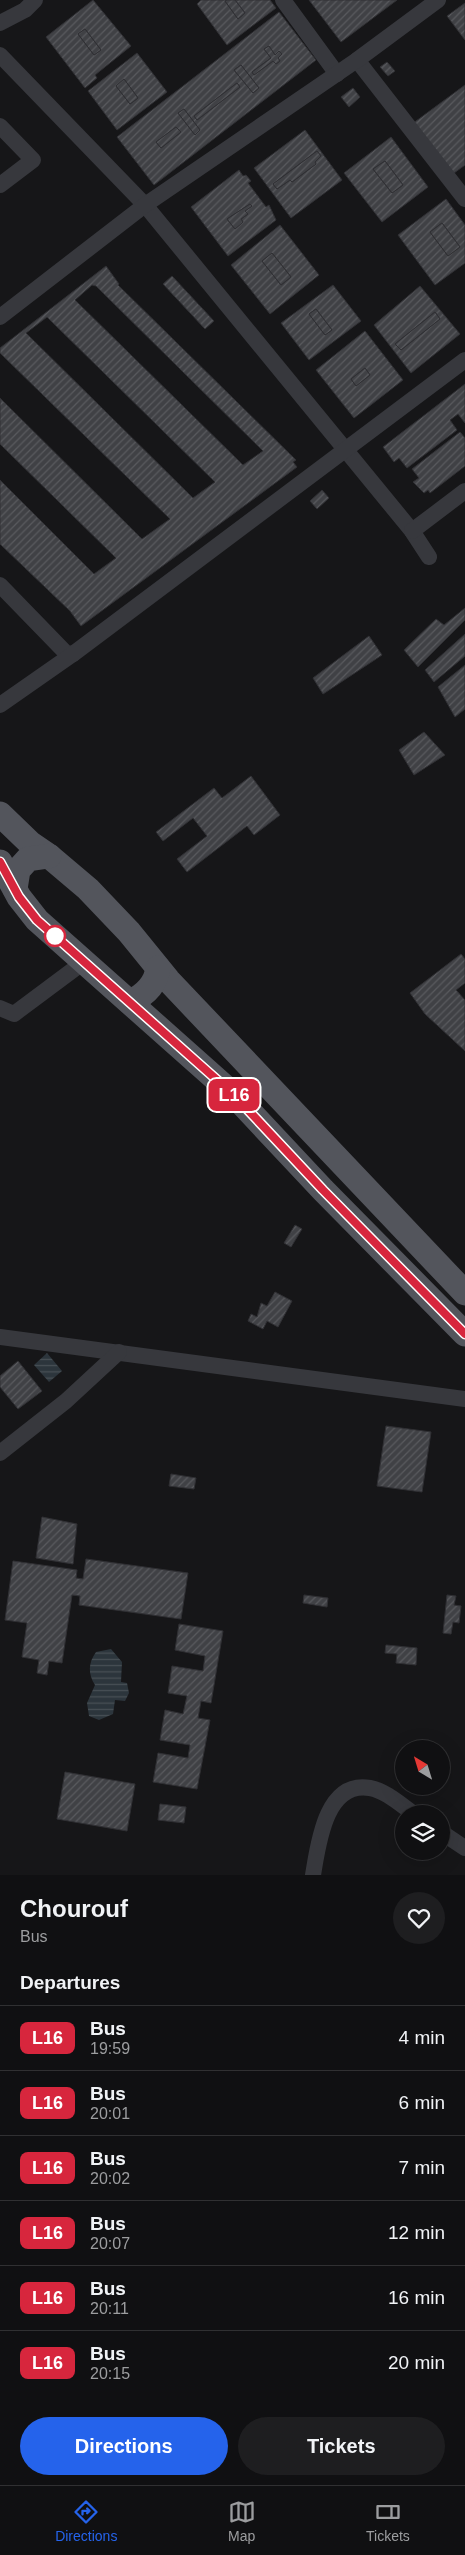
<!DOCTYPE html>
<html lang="en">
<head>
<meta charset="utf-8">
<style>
  body { margin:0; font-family:Arial,sans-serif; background:#1e1e20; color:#f1f3f6; height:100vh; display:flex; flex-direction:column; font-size:19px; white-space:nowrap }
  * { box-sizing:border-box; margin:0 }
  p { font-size:16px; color:#9c9d9f }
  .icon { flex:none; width:28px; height:28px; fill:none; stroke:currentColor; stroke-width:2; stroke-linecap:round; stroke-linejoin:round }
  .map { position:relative; height:1875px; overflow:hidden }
  .sheet { display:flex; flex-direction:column; background:#101012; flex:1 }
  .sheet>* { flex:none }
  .badge { padding:0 10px; border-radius:8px; font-size:18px; line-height:32px }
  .needle { width:32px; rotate:322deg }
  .controls { position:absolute; left:395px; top:1740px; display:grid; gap:10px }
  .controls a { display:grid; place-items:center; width:55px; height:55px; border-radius:50%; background:#101012; box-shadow:0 5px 20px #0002,0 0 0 1px #303032; font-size:25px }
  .map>.badge { position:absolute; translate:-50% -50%; box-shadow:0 0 0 2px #fff }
  h2 { padding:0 20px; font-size:19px; line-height:45px }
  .round { display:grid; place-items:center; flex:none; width:52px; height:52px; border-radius:26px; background:#1e1e20 }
  .summary { display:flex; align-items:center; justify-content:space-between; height:85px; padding:0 20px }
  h1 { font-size:24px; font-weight:600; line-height:38px }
  .primary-button { display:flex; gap:10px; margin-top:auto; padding:10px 20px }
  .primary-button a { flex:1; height:58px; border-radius:30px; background:#2563eb; color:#fff; font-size:20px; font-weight:600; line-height:58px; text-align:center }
  .primary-button a+a { background:#1e1e20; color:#f1f3f6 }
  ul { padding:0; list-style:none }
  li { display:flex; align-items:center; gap:15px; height:65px; padding:0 20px; border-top:1px solid #303032 }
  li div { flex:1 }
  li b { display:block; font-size:19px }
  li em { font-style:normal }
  li .badge { min-width:55px; font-weight:700; text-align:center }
  .tab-bar { display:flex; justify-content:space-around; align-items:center; height:70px; border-top:1px solid #303032; background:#101012; font-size:14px; color:#9c9d9f }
  .tab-bar a { display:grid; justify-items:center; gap:2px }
  .tab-bar .selected { color:#2563eb }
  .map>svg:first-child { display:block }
  .water { fill:url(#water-rules) }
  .building { fill:url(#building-hatch); stroke:#303034; fill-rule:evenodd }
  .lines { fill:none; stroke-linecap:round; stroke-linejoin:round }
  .minor { stroke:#37383d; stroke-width:16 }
  .primary { stroke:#53555c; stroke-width:25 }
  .line-casing { stroke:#fff; stroke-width:11 }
  .line { stroke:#d7263d; stroke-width:8 }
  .stop-dot { fill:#fff; stroke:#d7263d; stroke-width:2.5 }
</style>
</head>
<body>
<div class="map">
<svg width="465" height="1875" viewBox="0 0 465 1875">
  <defs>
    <pattern id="water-rules" width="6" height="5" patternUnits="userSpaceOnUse" patternTransform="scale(1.25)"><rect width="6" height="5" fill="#2c353c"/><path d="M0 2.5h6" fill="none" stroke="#485056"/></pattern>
    <pattern id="building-hatch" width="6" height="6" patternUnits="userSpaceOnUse" patternTransform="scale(1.25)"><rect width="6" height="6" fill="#404145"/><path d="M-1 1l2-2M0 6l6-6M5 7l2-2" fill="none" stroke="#595a5e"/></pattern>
  </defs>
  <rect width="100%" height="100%" fill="#161618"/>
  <g class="water">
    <path d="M47,1353L62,1371L49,1382L34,1365Z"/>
    <path d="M111,1649L122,1662L121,1682L127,1683L129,1693L125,1701L115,1700L113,1714L99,1720L89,1716L87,1703L95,1685C88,1674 88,1663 96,1652Z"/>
  </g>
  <g class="building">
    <path d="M93,0L131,46L95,75L97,78L85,88L46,37ZM85,29L101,50L94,55L78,34Z"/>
    <path d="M201,0H227L225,1L238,19L245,13L235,0H270L276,8L227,45L197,4Z"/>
    <path d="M227,0H235L245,13L238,19L225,1Z"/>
    <path d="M309,0H397L341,42Z"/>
    <path d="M465,3V40L447,16Z"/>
    <path d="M279,12L316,60L154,185L117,137ZM269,46L275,55L279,51L282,54L278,58L280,61L276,64L273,61L254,75L252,72L271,58L264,49ZM241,65L259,88L253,93L234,70ZM237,83L240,87L197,120L194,116ZM184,109L200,130L195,135L178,113ZM176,127L181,132L161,148L156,142Z"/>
    <path d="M85,29L101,50L94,55L78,34Z"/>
    <path d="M269,46L275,55L279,51L282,54L278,58L280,61L276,64L273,61L254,75L252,72L271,58L264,49Z"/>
    <path d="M137,53L167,92L117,130L88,91ZM124,79L138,98L130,104L116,86Z"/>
    <path d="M387,62L395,71L388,76L380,67Z"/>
    <path d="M241,65L259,88L253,93L234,70Z"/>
    <path d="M124,79L138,98L130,104L116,86Z"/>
    <path d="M237,83L240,87L197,120L194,116Z"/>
    <path d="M465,85V165L450,176L412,124Z"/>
    <path d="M353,88L360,97L349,107L341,97Z"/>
    <path d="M184,109L200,130L195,135L178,113Z"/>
    <path d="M176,127L181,132L161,148L156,142Z"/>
    <path d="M305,130L342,180L291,218L254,168ZM317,151L321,156L315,162L316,164L292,182L290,180L277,189L273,184Z"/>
    <path d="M391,137L428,187L382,222L344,173ZM385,161L403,185L392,193L373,169Z"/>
    <path d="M317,151L321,156L315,162L316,164L292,182L290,180L277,189L273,184Z"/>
    <path d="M385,161L403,185L392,193L373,169Z"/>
    <path d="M239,170L243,176L246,175L251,181L248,183L266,207L269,205L276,220L228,256L191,207ZM250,204L252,206L245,211L248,214L241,219L243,222L235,229L227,219Z"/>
    <path d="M446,199L465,225V263L435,285L398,235ZM442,223L460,247L448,256L430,232Z"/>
    <path d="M250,204L252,206L245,211L248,214L241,219L243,222L235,229L227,219Z"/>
    <path d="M442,223L460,247L448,256L430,232Z"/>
    <path d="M280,225L319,275L270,314L231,265ZM272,253L291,277L281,285L262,261Z"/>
    <path d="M272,253L291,277L281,285L262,261Z"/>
    <path d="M106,266L119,284L118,285L296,460L293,462L297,467L81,626L70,611L0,544V480L94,574L116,558L0,444V398L142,539L170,519L0,353V348ZM92,285L96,286L263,451L243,465L75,300ZM47,317L215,482L193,498L26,333Z"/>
    <path d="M172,276L214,321L205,329L163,284Z"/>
    <path d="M333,285L361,321L309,360L281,323ZM316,309L332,330L325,335L309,314Z"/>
    <path d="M420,286L460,334L411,373L374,325ZM435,312L440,319L401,350L395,344Z"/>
    <path d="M316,309L332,330L325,335L309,314Z"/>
    <path d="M435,312L440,319L401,350L395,344Z"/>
    <path d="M365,331L403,380L354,418L316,370ZM365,368L370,375L356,386L351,379Z"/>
    <path d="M365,368L370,375L356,386L351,379Z"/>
    <path d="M465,384V423L458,414L450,420L457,430L407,468L399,458L394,462L383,447Z"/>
    <path d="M460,432L465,438V466L430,493L428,490L424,493L413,482L419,478L412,469Z"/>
    <path d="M322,490L329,498L317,509L310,501Z"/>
    <path d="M465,608V620L418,667L404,650L436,619L444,625Z"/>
    <path d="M465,634V656L434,682L425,670Z"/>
    <path d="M369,636L382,655L323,694L313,678Z"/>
    <path d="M465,665V709L455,717L438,687Z"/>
    <path d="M424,732L445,755L414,775L399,750Z"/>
    <path d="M251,776L280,815L254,835L247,826L187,872L177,859L207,836L193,818L163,841L156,832L214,788L222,798Z"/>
    <path d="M461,954L465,959V983L456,990L465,1000V1051L425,1014L410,993Z"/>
    <path d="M295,1225L302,1229L291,1247L284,1243Z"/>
    <path d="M275,1292L292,1301L278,1327L267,1321L263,1329L248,1321L251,1314L257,1317L261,1303L267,1306Z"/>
    <path d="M18,1361L42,1391L18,1409L0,1387V1376Z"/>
    <path d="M386,1426L431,1432L422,1492L377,1486Z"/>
    <path d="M171,1474L196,1478L194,1489L169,1486Z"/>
    <path d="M42,1517L77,1524L73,1564L36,1558Z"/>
    <path d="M86,1559L188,1573L181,1619L79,1605L80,1596L72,1595L62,1663L49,1661L47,1675L37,1673L39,1660L22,1657L27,1623L5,1620L13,1561L77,1570L76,1578L83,1579Z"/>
    <path d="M304,1595L328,1598L327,1607L303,1603Z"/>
    <path d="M447,1595L456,1596L454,1605L461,1606L459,1623L453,1622L451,1634L443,1633Z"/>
    <path d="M179,1624L223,1631L211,1703L201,1701L198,1718L210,1720L197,1789L153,1782L158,1753L188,1758L190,1745L160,1740L165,1710L183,1714L187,1696L168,1693L172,1666L203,1671L205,1656L175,1650Z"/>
    <path d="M386,1645L417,1648L416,1665L396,1663L397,1654L385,1653Z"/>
    <path d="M65,1772L135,1784L127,1831L57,1819Z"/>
    <path d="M160,1804L186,1807L184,1823L158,1820Z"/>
  </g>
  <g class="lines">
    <g class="minor">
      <path d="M283,0L337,74"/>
      <path d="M0,23L25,10L35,0"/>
      <path d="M0,55L145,205L412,531L429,557"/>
      <path d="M357,60L465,199"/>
      <path d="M0,126L33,160L0,185"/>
      <path d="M0,317L145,205L357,60L438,0"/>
      <path d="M412,531L465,491"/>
      <path d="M0,585L66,653L73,654"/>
      <path d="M0,705L73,654L465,360"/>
      <path d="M0,1008L14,1014L85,961"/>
      <path d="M0,1337L465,1399"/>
      <path d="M0,1453L66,1401L119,1352"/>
      <path d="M441,1832L465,1848"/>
      <path d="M313,1875C318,1846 325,1780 370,1788C386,1791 401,1805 414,1814"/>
    </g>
    <g class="primary">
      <path d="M0,814L30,843L49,856L88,889L129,932L168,980L465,1293"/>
      <path d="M0,862L19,897L37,920L234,1095L323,1190L465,1334"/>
      <path d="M15,889L18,870L28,859L49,856"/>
      <path d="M130,1002C145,995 156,984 158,968"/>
    </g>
  </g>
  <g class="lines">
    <defs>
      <path id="line" d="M0,862L19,897L37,920L234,1095L323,1190L465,1334"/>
    </defs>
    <use href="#line" class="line-casing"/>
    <use href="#line" class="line"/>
  </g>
  <circle class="stop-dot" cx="55" cy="936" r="10"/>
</svg>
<div class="controls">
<a><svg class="needle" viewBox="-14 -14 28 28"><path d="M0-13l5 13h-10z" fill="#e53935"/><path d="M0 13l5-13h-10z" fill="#9c9d9f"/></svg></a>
<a><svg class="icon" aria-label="layers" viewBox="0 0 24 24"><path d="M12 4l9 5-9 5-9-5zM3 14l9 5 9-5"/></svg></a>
</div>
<b class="badge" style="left:234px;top:1095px;background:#d7263d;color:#fff">L16</b>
</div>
<section class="sheet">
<div class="summary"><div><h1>Chourouf</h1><p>Bus</p></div><a class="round"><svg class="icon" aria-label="heart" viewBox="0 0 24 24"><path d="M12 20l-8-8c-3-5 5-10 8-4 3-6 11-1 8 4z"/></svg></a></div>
<h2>Departures</h2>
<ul>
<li><span class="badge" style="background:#d7263d;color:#fff">L16</span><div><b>Bus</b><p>19:59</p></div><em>4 min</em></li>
<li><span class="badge" style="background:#d7263d;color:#fff">L16</span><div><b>Bus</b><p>20:01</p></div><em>6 min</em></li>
<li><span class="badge" style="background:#d7263d;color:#fff">L16</span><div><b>Bus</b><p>20:02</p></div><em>7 min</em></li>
<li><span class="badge" style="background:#d7263d;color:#fff">L16</span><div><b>Bus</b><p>20:07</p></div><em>12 min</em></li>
<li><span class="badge" style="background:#d7263d;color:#fff">L16</span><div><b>Bus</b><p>20:11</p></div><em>16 min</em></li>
<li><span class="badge" style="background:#d7263d;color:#fff">L16</span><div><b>Bus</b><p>20:15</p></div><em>20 min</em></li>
</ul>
<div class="primary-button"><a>Directions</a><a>Tickets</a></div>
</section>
<nav class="tab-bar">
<a class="selected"><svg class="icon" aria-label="directions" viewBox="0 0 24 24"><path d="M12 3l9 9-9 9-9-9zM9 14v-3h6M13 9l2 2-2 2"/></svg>Directions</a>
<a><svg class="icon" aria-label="map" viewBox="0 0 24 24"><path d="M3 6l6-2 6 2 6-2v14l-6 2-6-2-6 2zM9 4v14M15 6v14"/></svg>Map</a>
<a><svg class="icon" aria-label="tickets" viewBox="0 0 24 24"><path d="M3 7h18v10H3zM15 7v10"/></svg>Tickets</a>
</nav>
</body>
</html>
